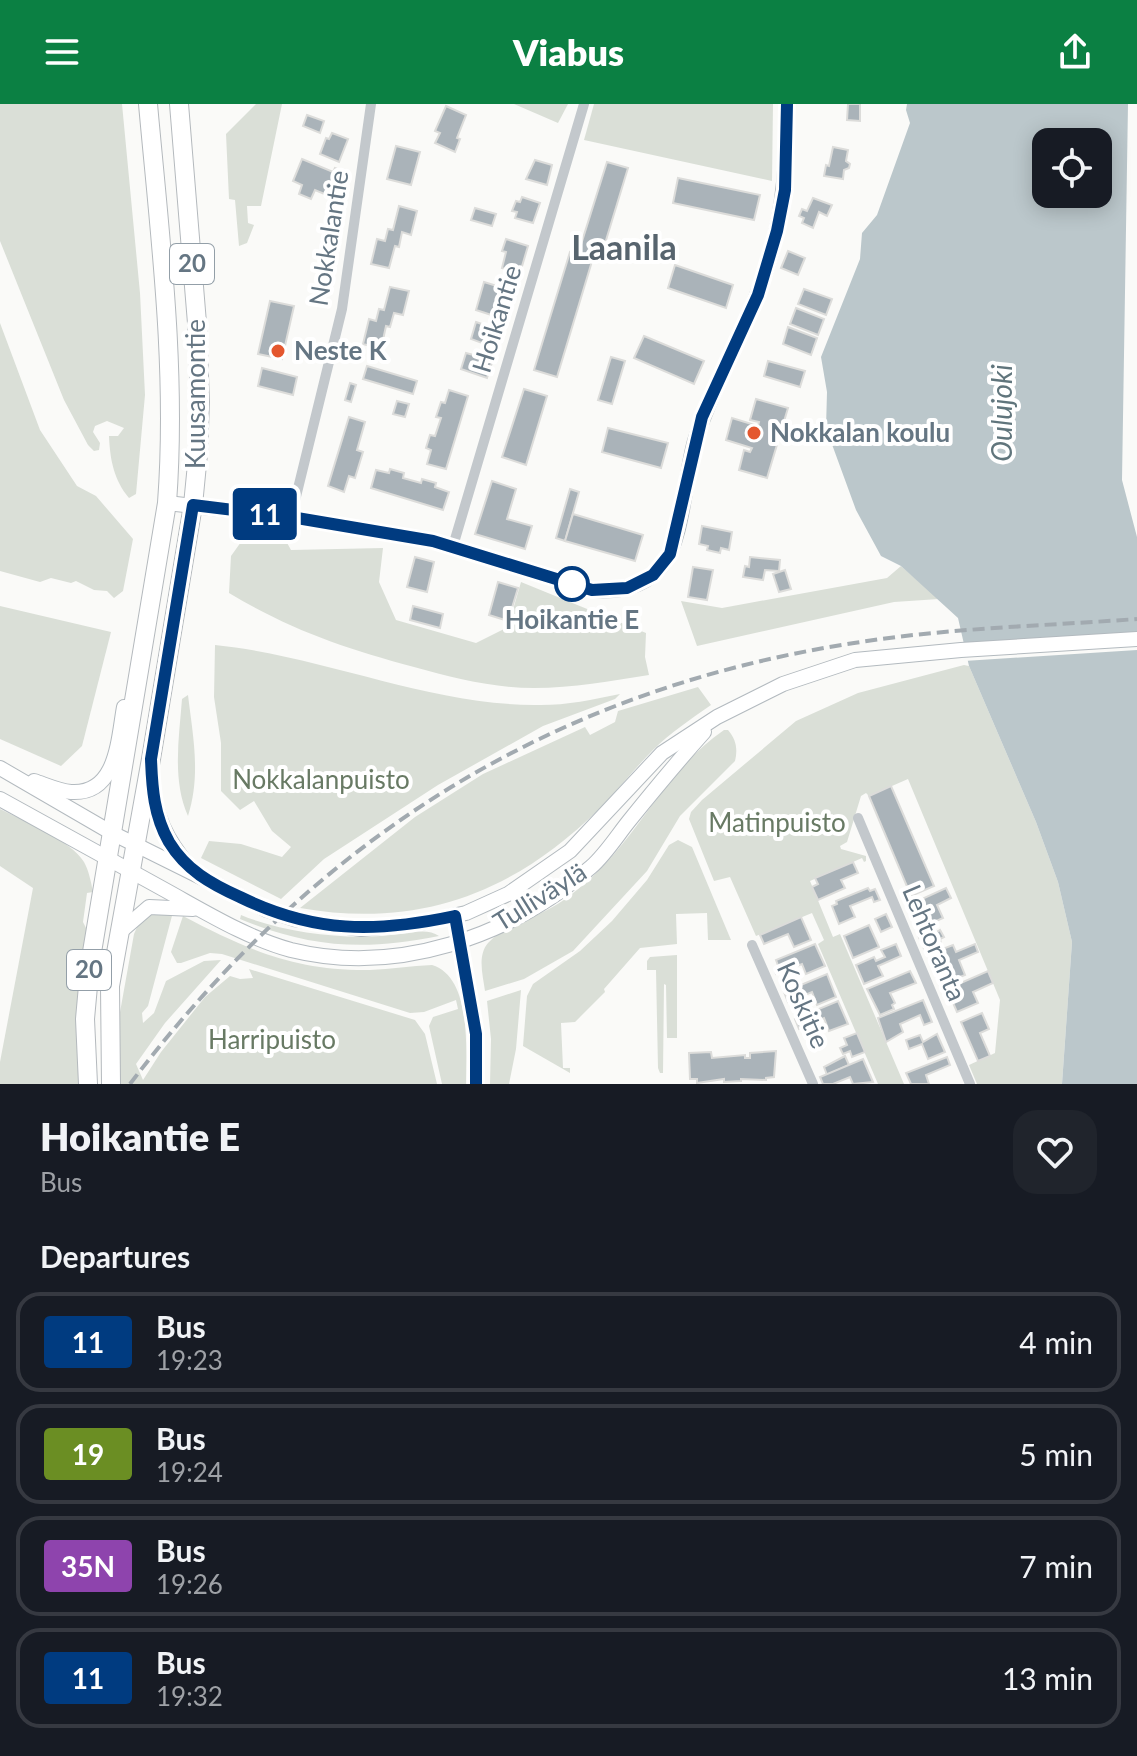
<!DOCTYPE html>
<html lang="en">
<head>
<meta charset="utf-8">
<style>
  body { margin:0; font-family:Lato,sans-serif; background:#20242c; color:#f1f3f6; height:100vh; display:flex; flex-direction:column; font-size:30px; white-space:nowrap }
  * { box-sizing:border-box; margin:0 }
  p { font-size:26px; color:#9ea1a6 }
  .icon { flex:none; width:44px; height:44px; fill:none; stroke:currentColor; stroke-width:2; stroke-linecap:round; stroke-linejoin:round }
  .map { position:relative; height:980px; overflow:hidden }
  .panel { display:flex; flex-direction:column; background:#171b24; flex:1 }
  .panel>* { flex:none }
  .badge { padding:0 16px; border-radius:6px; font-size:28px; line-height:52px }
  .buttons { position:absolute; left:1032px; top:24px; display:grid; gap:16px }
  .buttons a { display:grid; place-items:center; width:80px; height:80px; border-radius:16px; background:#171b24; box-shadow:0 4px 20px #0003; font-size:40px }
  .map>.badge { position:absolute; translate:-50% -50%; box-shadow:0 0 0 4px #fff }
  h2 { padding:0 40px; font-size:30px; line-height:72px }
  .round { display:grid; place-items:center; flex:none; width:84px; height:84px; border-radius:24px; background:#20242c }
  .head { display:flex; align-items:center; justify-content:space-between; height:136px; padding:0 40px }
  h1 { font-size:38px; font-weight:800; line-height:60px }
  ul { padding:0; list-style:none }
  li { display:flex; align-items:center; gap:24px; height:100px; margin:0 16px 12px; padding:0 24px; border:4px solid #363941; border-radius:24px }
  li div { flex:1 }
  li b { display:block; font-size:30px }
  li em { font-style:normal }
  li .badge { min-width:88px; font-weight:700; text-align:center }
  header { display:flex; justify-content:space-between; align-items:center; height:104px; padding:0 40px; background:#0b8043; color:#fff; font-size:36px; font-weight:800 }
  .map>svg:first-child { display:block }
  .green { fill:#dadfd7 }
  .water { fill:#bbc7cb; fill-rule:evenodd }
  .pier { fill:#fafaf8 }
  .building { fill:#aab3b9; stroke:#dcdcda; stroke-width:2 }
  .lines { fill:none; stroke-linecap:round; stroke-linejoin:round }
  .secondary-casing { stroke:#b3babf; stroke-width:16 }
  .highway-casing { stroke:#b4b9bd; stroke-width:20 }
  .street { stroke:#c3c8cc; stroke-width:10 }
  .secondary { stroke:#fff; stroke-width:14 }
  .highway { stroke:#fff; stroke-width:18 }
  .rail { stroke:#a2aab0; stroke-width:4; stroke-dasharray:12 6; stroke-linecap:butt }
  .line-casing { stroke:#fff; stroke-width:18 }
  .line { stroke:#003b80; stroke-width:12 }
  .poi-dot { fill:#e4572e; stroke:#fff; stroke-width:3 }
  .stop-dot { fill:#fff; stroke:#003b80; stroke-width:4 }
  .labels { text-anchor:middle; stroke-width:8; stroke-linejoin:round; paint-order:stroke }
  .shield { fill:#fff; stroke:#939fa8; stroke-width:2 }
  .shield-label { font-size:24px; font-weight:bold; fill:#657683 }
  .street-label { font-size:26px; fill:#657683; stroke:#fff }
  .poi-label { font-size:26px; font-weight:bold; fill:#657683; stroke:#fff; text-anchor:start }
  .stop-label { font-size:26px; font-weight:bold; fill:#657683; stroke:#fff }
  .park-label { font-size:26px; fill:#687a64; stroke:#fff }
  .water-label { font-size:28px; font-style:italic; fill:#60757c; stroke:#fff }
  .district-label { font-size:34px; font-weight:bold; fill:#57646e; stroke:#fff }
</style>
</head>
<body>
<header><svg class="icon" aria-label="menu" viewBox="0 0 24 24"><path d="M4 6h16M4 12h16M4 18h16"/></svg>Viabus<svg class="icon" aria-label="share" viewBox="0 0 24 24"><path d="M12 15V3M7 8l5-5 5 5M5 13v7h14v-7"/></svg></header>
<div class="map">
<svg width="1137" height="980" viewBox="0 0 1137 980">
  <rect width="100%" height="100%" fill="#fafaf8"/>
  <g class="green">
    <path d="M0,0H122L140,189L145,291L136,390L129,394C114,376 110,356 109,332H118L124,324L107,317L95,322L93,328L100,339L99,346L94,347L88,341L64,296L0,137Z"/>
    <path d="M256,0H282L261,102H247L248,119L254,121L247,139L239,142L235,96L229,95L226,30Z"/>
    <path d="M514,0H568L558,19Z"/>
    <path d="M594,0H773L772,77L584,36Z"/>
    <path d="M0,219L40,326L77,382L96,392L133,435L123,487L114,494L107,487L94,486L76,477L71,479L51,474L40,478L0,467Z"/>
    <path d="M286,437L291,446L383,444L379,478L396,516L476,539L508,523L521,478L646,529L645,553L649,571C611,577 573,584 534,584C493,584 454,574 414,563C344,544 291,526 229,489L231,452L241,438Z"/>
    <path d="M901,462L939,495L894,498L697,542L681,497L722,504L887,474Z"/>
    <path d="M0,502L111,528L82,642L61,662L0,635Z"/>
    <path d="M215,541C323,552 425,600 534,601C563,602 591,596 620,590L615,595L543,622L438,681L324,755L281,795L201,754L209,737L241,740L282,753L291,743L272,727L254,697L240,706L221,687V639L214,593Z"/>
    <path d="M964,561L969,562L1036,718L1058,778L1072,838L1062,980H977L969,961L995,949L1000,896L908,675L869,692L866,689L861,692L847,738L840,742L841,745L866,752V757L864,758L862,754L810,777L833,833L840,830L904,980H878L818,840L824,836L812,809L756,832L730,773L714,777L689,715L691,708L702,696L796,617L858,589Z"/>
    <path d="M698,583L711,601C691,615 670,629 653,646C634,665 618,686 599,705C514,789 419,825 300,804L415,713L483,670L585,623L590,631L615,618L618,607Z"/>
    <path d="M188,591C193,633 201,671 188,712C172,676 179,634 182,595Z"/>
    <path d="M724,626H728C736,635 738,645 735,657L680,712L647,767L573,847L524,875L485,887C483,872 477,852 488,839C502,823 529,816 547,806C563,798 579,785 592,773C641,728 668,664 724,626Z"/>
    <path d="M0,705C23,717 71,736 84,758C89,767 91,778 93,788L87,789L83,818L87,826L82,859L80,980H0V958L33,784L0,762Z"/>
    <path d="M678,736L692,743L731,836H708L707,809L676,810L677,840L640,844L604,885L605,888L575,918L561,919L563,964H570V969L523,942L527,892L533,880L580,847L612,817L647,776L669,741Z"/>
    <path d="M173,808L148,902L142,909L143,919L154,909L166,877L204,857L221,856L165,919L136,960L143,976L161,948L205,893L230,872L240,875L253,874L249,865L415,916L425,930L437,980H118L117,925L134,830L138,821L150,810Z"/>
    <path d="M241,811C284,829 346,836 391,831C407,830 427,823 439,832C365,847 310,844 240,815Z"/>
    <path d="M183,812C248,846 295,867 370,866C391,865 411,862 432,861C472,873 466,946 466,980H442L429,922L433,913L458,905L456,896L424,908L410,909L222,850L210,849L181,859H177L171,848Z"/>
    <path d="M677,851V934H667L666,881L664,880L663,969H660L658,964L656,866H647V857L650,853Z"/>
    <path d="M521,886L516,945L509,980H490L491,935L487,897Z"/>
  </g>
  <path class="water" d="M907,0H1128L1122,376L1137,433V980H1062L1072,838L1058,778L1036,718L969,562L958,514L901,462L881,452L856,406L826,324L827,288L821,253L860,155L862,129L877,111L910,19L906,6ZM1046,38H1098V90H1046Z"/>
  <path class="pier" d="M1137,535V546L964,557L961,546Z"/>
  <g class="building">
    <path d="M848,0H860V17L847,16Z"/>
    <path d="M446,2L466,11L457,34L460,35L455,48L435,39L440,29L435,27Z"/>
    <path d="M307,11L324,17L320,29L303,22Z"/>
    <path d="M332,29L348,35L339,58L320,50L326,34L329,35Z"/>
    <path d="M396,42L420,48L411,81L387,75Z"/>
    <path d="M833,43L848,46L846,57L850,60L849,64L844,66L843,75L824,72L826,61L829,62Z"/>
    <path d="M302,55L333,68L335,64L345,68L334,94L315,86L311,95L299,90L302,81L293,77Z"/>
    <path d="M535,56L552,61L547,81L526,75Z"/>
    <path d="M607,58L628,64L600,156L593,154L557,273L534,266L570,148L578,150Z"/>
    <path d="M678,74L760,91L754,116L673,99Z"/>
    <path d="M522,93L540,99L533,119L515,114L517,108L512,107L516,97L520,98Z"/>
    <path d="M813,94L832,101L827,112L819,108L813,124L802,119L804,114L799,112L802,105L807,107Z"/>
    <path d="M399,102L417,107L411,131L402,128L399,143L395,142L389,164L371,160L377,135L385,137L388,125L393,126Z"/>
    <path d="M475,104L496,110L492,122L471,116Z"/>
    <path d="M506,135L528,142L520,169L502,164L506,148L502,147Z"/>
    <path d="M788,147L805,154L798,171L781,164Z"/>
    <path d="M675,161L733,181L726,204L668,184Z"/>
    <path d="M484,178L516,188L507,216L476,206Z"/>
    <path d="M390,183L409,187L403,211L394,209L390,223L386,222L381,245L363,240L369,215L376,217L379,205L384,206Z"/>
    <path d="M804,185L832,195L826,211L798,200Z"/>
    <path d="M270,197L294,202L282,255L258,250Z"/>
    <path d="M796,204L824,215L818,231L790,220Z"/>
    <path d="M476,218L502,227L487,274L461,265L466,249L481,253L485,240L471,235Z"/>
    <path d="M788,223L817,234L811,251L783,240Z"/>
    <path d="M644,232L704,257L694,280L634,254Z"/>
    <path d="M611,253L625,257L612,300L598,296Z"/>
    <path d="M768,257L805,267L800,283L764,272Z"/>
    <path d="M367,262L417,277L413,290L363,275Z"/>
    <path d="M262,264L297,273L293,291L258,282Z"/>
    <path d="M350,279L356,281L351,298L345,296Z"/>
    <path d="M524,285L547,292L526,361L502,353Z"/>
    <path d="M449,286L468,292L446,365L427,360L431,346L426,344L430,331L435,332L441,314L436,313L441,298L445,299Z"/>
    <path d="M756,295L788,304L767,374L739,366L744,346L750,348L752,344L726,336L732,314L758,322L759,318L750,316Z"/>
    <path d="M397,297L409,300L405,313L393,310Z"/>
    <path d="M349,313L365,318L357,346L363,348L355,374L349,372L344,388L328,382Z"/>
    <path d="M608,324L668,339L661,364L602,348Z"/>
    <path d="M390,365L404,369L403,374L421,379L422,375L436,379L435,383L449,388L443,406L371,384L376,366L389,369Z"/>
    <path d="M492,377L516,385L507,415L532,422L525,445L475,430Z"/>
    <path d="M570,385L579,388L565,437L556,434Z"/>
    <path d="M573,410L643,431L635,457L565,437Z"/>
    <path d="M702,422L732,428L729,446L721,444L720,449L707,446L708,442L699,440Z"/>
    <path d="M415,453L434,458L427,488L407,483Z"/>
    <path d="M750,453L780,456L779,467L765,466L763,476L743,473L745,462L749,463Z"/>
    <path d="M693,463L713,466L707,496L688,493Z"/>
    <path d="M785,466L791,485L779,488L773,470Z"/>
    <path d="M498,478L518,484L508,517L489,511Z"/>
    <path d="M413,502L443,510L440,524L410,516Z"/>
    <path d="M891,682L934,782L911,792L869,692Z"/>
    <path d="M853,758L858,769L841,776L845,784L818,796L812,783L818,780L815,774Z"/>
    <path d="M868,784L870,787L875,785L880,796L874,798L872,793L850,802L855,813L839,820L832,802L837,800L836,797Z"/>
    <path d="M946,784L951,794L937,801L943,814L921,824L911,800Z"/>
    <path d="M886,810L892,823L881,828L875,815Z"/>
    <path d="M801,813L811,836L794,843L788,830L764,840L760,831Z"/>
    <path d="M869,821L879,843L853,854L844,832Z"/>
    <path d="M935,824L937,828L940,826L944,833L940,835L941,840L925,847L918,831Z"/>
    <path d="M815,840L825,862L806,870L802,860L776,870L775,866L779,864L776,856Z"/>
    <path d="M896,840L901,852L878,862L883,872L864,880L856,861L874,853L876,857L885,853L881,846Z"/>
    <path d="M975,840L978,848L959,856L965,871L945,879L932,849L953,841L956,848Z"/>
    <path d="M910,867L916,879L890,889L895,899L892,901L894,905L880,911L867,885Z"/>
    <path d="M988,867L993,879L973,888L978,899L957,908L947,885Z"/>
    <path d="M827,870L836,893L817,901L812,888L788,898L784,888Z"/>
    <path d="M923,896L932,918L924,921L920,911L900,920L903,928L886,938L878,914Z"/>
    <path d="M838,897L848,920L829,927L824,914L799,925L795,915Z"/>
    <path d="M982,909L989,925L980,929L990,952L978,957L961,918Z"/>
    <path d="M857,929L865,948L852,953L850,947L843,950L840,944L847,941L844,934Z"/>
    <path d="M937,930L945,948L928,955L922,940L909,945L906,936L920,931L923,938Z"/>
    <path d="M776,947L774,973L766,974V976L741,975V977L724,978V975L697,979V975H690L689,949L711,948L712,954L745,951V954H750V949Z"/>
    <path d="M845,952L849,961L827,971L824,963Z"/>
    <path d="M947,953L950,961L926,971L929,980H911L906,969Z"/>
    <path d="M863,955L873,978L853,980L850,973L833,980H823L820,973Z"/>
  </g>
  <g class="lines">
    <defs>
      <g id="secondary">
        <path d="M167,399L291,413L433,437L592,486C619,488 646,483 663,460C683,436 685,370 695,337C711,286 738,241 757,191C782,129 788,66 787,0"/>
        <path d="M0,664L112,729L267,806L294,815L361,825L421,819L466,809L508,790L570,747L662,649L717,613L783,580L855,556L961,546L1137,535"/>
        <path d="M152,675C154,712 167,736 190,764"/>
        <path d="M34,677C46,681 59,687 71,688C117,691 118,636 124,603"/>
        <path d="M0,695C55,725 110,756 165,786C205,808 247,834 291,846C396,872 510,833 591,763C605,751 617,732 629,717C654,686 678,657 704,628"/>
        <path d="M455,812L476,930V980"/>
        <path d="M120,828L149,803L193,805"/>
      </g>
      <g id="highway">
        <path d="M88,980L85,915L90,860L167,399C177,266 160,133 148,0"/>
        <path d="M111,980L110,882L151,655L193,401L198,350L200,298L197,219L179,0"/>
      </g>
    </defs>
    <use href="#secondary" class="secondary-casing"/>
    <use href="#highway" class="highway-casing"/>
    <g class="street">
      <path d="M291,413L342,205L371,0"/>
      <path d="M453,442L584,0"/>
      <path d="M858,714L970,980"/>
      <path d="M752,841L813,980"/>
    </g>
    <use href="#secondary" class="secondary"/>
    <use href="#highway" class="highway"/>
    <path class="rail" d="M130,980C315,736 549,586 854,539C947,524 1043,522 1137,515"/>
  </g>
  <g class="lines">
    <defs>
      <path id="line" d="M476,980V930L455,812C375,829 314,829 240,793C211,780 186,766 169,738C154,712 152,684 151,655L193,401L291,413L433,437L592,486L627,484L653,471L670,450L702,313L758,191L777,127L785,86L787,0"/>
    </defs>
    <use href="#line" class="line-casing"/>
    <use href="#line" class="line"/>
  </g>
  <g class="poi-dot">
    <circle cx="278" cy="247" r="8"/>
    <circle cx="754" cy="329" r="8"/>
  </g>
  <circle class="stop-dot" cx="572" cy="480" r="16"/>
  <g class="labels">
    <g class="shield">
      <rect x="170" y="140" width="44" height="40" rx="6"/>
      <rect x="67" y="846" width="44" height="40" rx="6"/>
    </g>
    <g class="shield-label">
      <text x="192" y="168">20</text>
      <text x="89" y="874">20</text>
    </g>
    <g class="street-label">
      <text transform="translate(329 134) rotate(-81)" y="9">Nokkalantie</text>
      <text transform="translate(497 215) rotate(-73)" y="9">Hoikantie</text>
      <text transform="translate(196 290) rotate(-90)" y="9">Kuusamontie</text>
      <text transform="translate(540 793) rotate(-32)" y="9">Tulliväylä</text>
      <text transform="translate(934 839) rotate(67)" y="9">Lehtoranta</text>
      <text transform="translate(803 901) rotate(66)" y="9">Koskitie</text>
    </g>
    <g class="poi-label">
      <text x="294" y="256">Neste K</text>
      <text x="770" y="338">Nokkalan koulu</text>
    </g>
    <g class="stop-label">
      <text x="572" y="525">Hoikantie E</text>
    </g>
    <g class="park-label">
      <text x="321" y="685">Nokkalanpuisto</text>
      <text x="777" y="728">Matinpuisto</text>
      <text x="272" y="945">Harripuisto</text>
    </g>
    <g class="water-label">
      <text transform="translate(1002 309) rotate(-90)" y="10">Oulujoki</text>
    </g>
    <g class="district-label">
      <text x="624" y="156">Laanila</text>
    </g>
  </g>
</svg>
<div class="buttons">
<a><svg class="icon" aria-label="locate" viewBox="0 0 24 24"><circle cx="12" cy="12" r="6"/><path d="M12 2v4M12 18v4M2 12h4M18 12h4"/></svg></a>
</div>
<b class="badge" style="left:265px;top:410px;background:#003b80;color:#fff">11</b>
</div>
<section class="panel">
<div class="head"><div><h1>Hoikantie E</h1><p>Bus</p></div><a class="round"><svg class="icon" aria-label="heart" viewBox="0 0 24 24"><path d="M12 20l-8-8c-3-5 5-10 8-4 3-6 11-1 8 4z"/></svg></a></div>
<h2>Departures</h2>
<ul>
<li><span class="badge" style="background:#003b80;color:#fff">11</span><div><b>Bus</b><p>19:23</p></div><em>4 min</em></li>
<li><span class="badge" style="background:#6b8e23;color:#fff">19</span><div><b>Bus</b><p>19:24</p></div><em>5 min</em></li>
<li><span class="badge" style="background:#8e44ad;color:#fff">35N</span><div><b>Bus</b><p>19:26</p></div><em>7 min</em></li>
<li><span class="badge" style="background:#003b80;color:#fff">11</span><div><b>Bus</b><p>19:32</p></div><em>13 min</em></li>
</ul>
</section>
</body>
</html>
